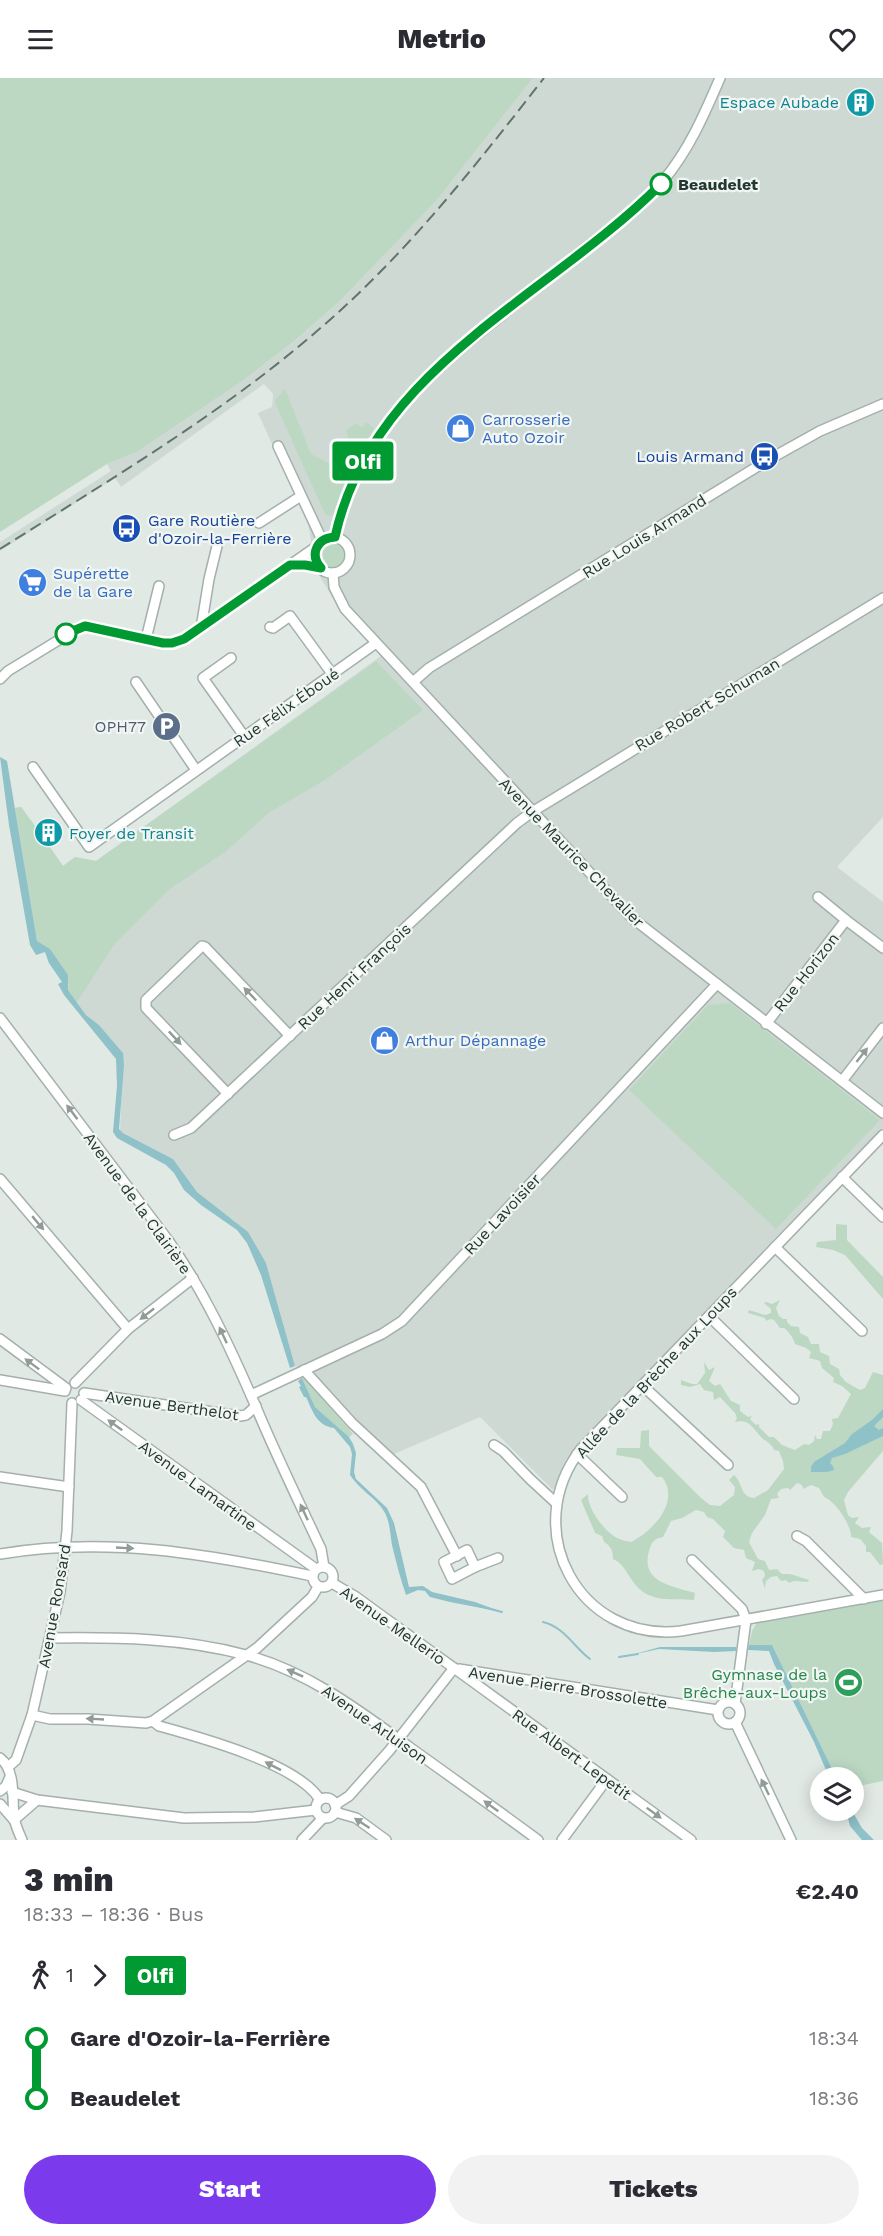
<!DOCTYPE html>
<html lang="en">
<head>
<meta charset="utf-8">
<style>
  body { margin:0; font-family:"Work Sans",sans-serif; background:#f2f2f3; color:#2b2b33; height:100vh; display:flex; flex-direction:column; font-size:22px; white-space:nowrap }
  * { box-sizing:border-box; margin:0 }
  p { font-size:20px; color:#7c7c81 }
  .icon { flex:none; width:33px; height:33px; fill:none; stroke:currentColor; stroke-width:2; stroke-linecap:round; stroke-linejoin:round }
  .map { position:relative; height:1762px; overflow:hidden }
  .sheet { display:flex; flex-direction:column; background:#fff; flex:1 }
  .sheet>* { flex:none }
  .badge { padding:0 12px; border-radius:4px; font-size:21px; line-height:39px }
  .buttons { position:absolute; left:810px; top:1689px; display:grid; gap:12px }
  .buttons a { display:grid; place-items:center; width:54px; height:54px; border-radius:50%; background:#fff; box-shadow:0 3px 15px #0003; font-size:30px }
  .map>.badge { position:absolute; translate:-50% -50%; box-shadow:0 0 0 3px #fff }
  .legs { display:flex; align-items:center; gap:9px; height:66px; padding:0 24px; font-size:20px }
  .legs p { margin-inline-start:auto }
  .head { display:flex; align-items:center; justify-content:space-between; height:102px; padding:0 24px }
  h1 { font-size:33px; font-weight:800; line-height:45px }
  .action { display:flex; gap:12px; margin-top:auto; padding:12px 24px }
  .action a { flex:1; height:69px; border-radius:36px; background:#7c3aed; color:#fff; font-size:24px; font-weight:800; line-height:69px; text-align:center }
  .action a+a { background:#f2f2f3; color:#2b2b33 }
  ul { padding:0 24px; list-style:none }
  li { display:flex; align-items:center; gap:21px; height:60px; font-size:22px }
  li i { display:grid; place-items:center; width:9px; height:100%; margin:0 8px; background:currentColor }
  li i::after { content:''; width:15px; height:15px; margin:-8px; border:4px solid; border-radius:50%; background:#fff }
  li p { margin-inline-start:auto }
  li:first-child i { background:linear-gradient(#0000 50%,currentColor 0) }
  li:last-child i { background:linear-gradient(currentColor 50%,#0000 0) }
  header { display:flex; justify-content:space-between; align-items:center; height:78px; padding:0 24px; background:#fff; font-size:27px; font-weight:800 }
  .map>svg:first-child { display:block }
  .built { fill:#cfd9d4 }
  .green { fill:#bcd8c3 }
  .water { fill:#8fc1c8 }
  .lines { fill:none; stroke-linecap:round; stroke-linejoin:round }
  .stream { stroke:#8fc1c8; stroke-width:2 }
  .street-casing { stroke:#a4b0ac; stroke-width:12 }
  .street { stroke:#fff; stroke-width:9 }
  .rail { stroke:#5e746d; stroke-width:2; stroke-dasharray:12 6; stroke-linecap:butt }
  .oneway { fill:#919c98 }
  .line-1-casing { stroke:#fff; stroke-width:14 }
  .line-1 { stroke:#019a32; stroke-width:9 }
  .stop-1-dot { fill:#fff; stroke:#019a32; stroke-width:3 }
  .labels { text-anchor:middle; stroke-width:4.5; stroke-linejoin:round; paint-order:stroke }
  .culture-label { font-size:16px; fill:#0d838f; stroke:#f1f6f3; text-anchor:end }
  .stop-label { font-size:16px; font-weight:bold; fill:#233832; stroke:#f1f6f3; text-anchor:start }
  .shop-label { font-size:16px; fill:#366cbe; stroke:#f1f6f3; text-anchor:start }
  .transit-label { font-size:16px; fill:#164399; stroke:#f1f6f3; text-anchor:end }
  .street-label { font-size:16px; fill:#233832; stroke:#f1f6f3 }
  .service-label { font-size:16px; fill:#4e5e75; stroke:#f1f6f3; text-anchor:end }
  .leisure-label { font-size:16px; fill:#27864d; stroke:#f1f6f3; text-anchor:end }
</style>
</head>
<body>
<header><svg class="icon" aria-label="menu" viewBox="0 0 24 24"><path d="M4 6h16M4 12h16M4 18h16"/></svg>Metrio<svg class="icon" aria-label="heart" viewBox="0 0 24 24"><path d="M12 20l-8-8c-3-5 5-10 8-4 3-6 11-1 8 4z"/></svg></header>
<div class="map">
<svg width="883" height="1762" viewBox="0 0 883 1762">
  <rect width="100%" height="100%" fill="#e1e9e5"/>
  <path class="built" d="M533,0H883V739L837,789L883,824V1050L579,1364L565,1383L553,1412L480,1339L394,1376L361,1348L312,1295L295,1288L266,1185L235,1143L223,1136L197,1114L173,1081L120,1053L123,975L99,947L86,937L49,885L45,874L37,863L15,730L21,729L38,752L35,754L43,767L47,765L63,788L75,779L96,783L381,578L341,533L317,494L308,446L258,335L272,329L273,316L264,306L121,409L115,400L0,473V464L111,393L107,386L137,374L241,304L293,264L340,223L437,122Z"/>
  <g class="green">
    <path d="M0,0H533L437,122L340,223L293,264L241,304L137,374L107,386L0,454Z"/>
    <path d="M285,311L311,376L335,388L340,382L350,388L334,435L330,438L325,436L276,327L275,322Z"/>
    <path d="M366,344L374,350L353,383L343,378L345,367L350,365L346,353L356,345L362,350Z"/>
    <circle cx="332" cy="477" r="12"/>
    <path d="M376,583L423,632L325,702L270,734L225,774L170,811L114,867L77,924L68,912L69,905L50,871L37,863L15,730L21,729L38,752L35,754L43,767L47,765L63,788L75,779L96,783Z"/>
    <path d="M730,925L880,1042L776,1151L629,1012L708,927Z"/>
    <path d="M836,1146L847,1147V1162L883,1199V1221L845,1177L833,1172L816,1169L817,1164L836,1162Z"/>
    <path d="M780,1222L776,1230L779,1238L783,1241H787V1244L791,1248L799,1249L800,1255L808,1259L811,1266H819L820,1274L829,1278L830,1286L839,1291L840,1297L846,1304L860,1312L865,1310L873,1294L883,1297V1373L848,1414L844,1422L848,1437L852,1440L859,1439L855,1445L862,1450L871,1449L869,1454L882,1465L883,1486L880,1487L870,1474H866V1468L860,1461L851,1459C852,1447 834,1422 824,1419L819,1410L811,1407L803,1411L802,1407L797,1405L790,1412L788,1410L781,1411L777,1416L779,1420L771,1421L765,1437L752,1455L749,1464L758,1481L765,1483L769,1492L777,1491L782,1496H790L809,1502L808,1504L794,1503L789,1505L786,1502L781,1503L777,1498L771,1499L766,1503L765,1510L762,1502L765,1498L764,1493L759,1491L752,1493L755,1484L746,1480L744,1472L734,1470L723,1459L725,1453L713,1441L707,1439L704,1434L696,1432L682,1440L671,1443L663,1459C656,1460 652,1463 650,1470C638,1504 671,1508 695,1515L694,1522C671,1520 650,1526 634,1505C627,1496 624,1486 613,1481C613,1473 611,1468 604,1464L602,1458L595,1455L581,1422L588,1416C587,1430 604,1453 617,1460C621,1462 626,1463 631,1464C653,1453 681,1423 662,1399H656L640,1381L616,1377L617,1370H640L641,1353L649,1352V1368L701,1420L710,1427L720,1428L734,1417L735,1409L729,1402L734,1397C743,1405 740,1419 754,1420L768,1412L784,1391L783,1383L779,1373L774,1372C771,1364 765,1364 760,1358C752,1349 749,1341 735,1344L737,1340L735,1335L720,1319L714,1322L713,1314L704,1312L700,1306L690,1309L681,1307V1302L692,1306H697L705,1295L704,1284L709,1292L715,1289L709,1303L715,1308L720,1306L731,1323L740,1327V1333L748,1339L752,1338L750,1341L756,1347L759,1346V1349L769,1359H774L782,1367L795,1372L804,1366L809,1367L814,1363L815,1357L817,1361H821L823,1353H830L833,1346L832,1341L838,1340L851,1316L842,1308L833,1304L834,1300L822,1290L820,1283L809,1280L811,1274L806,1270L795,1266C794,1260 788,1253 784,1250H780L774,1242L770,1241L766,1243L765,1240L748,1235L749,1232L765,1237L771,1235V1231L764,1225L766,1224L772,1226Z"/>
    <path d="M302,1300H304L353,1356L349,1359L315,1329Z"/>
    <path d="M883,1517V1703L854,1709V1700L836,1699L772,1567H749L752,1553L760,1539Z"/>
  </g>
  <g class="water">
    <path d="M0,679L7,683L37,863L50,871L68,897V912L86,937L99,947L123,975L124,987L119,1051L123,1055L173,1081L197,1114L248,1154L266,1185L295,1288L290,1290L261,1197L247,1165L237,1152L201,1127L184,1112L174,1095L166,1087L117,1060L113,1054L117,1008L116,981L64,917L58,906L62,904L49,885L45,874L36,877L30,867L9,747Z"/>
    <path d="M302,1300L315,1329L349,1359L353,1366L356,1375L354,1394L356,1401L387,1430L394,1445L409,1509L423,1508L432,1514L475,1524L502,1534L450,1524L430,1519L425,1513L418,1512L406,1517C400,1500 396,1483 392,1467C390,1455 390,1445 385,1435C377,1420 360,1413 350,1397L352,1376L350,1369L334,1350C316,1348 312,1331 306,1319H304L299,1309L301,1308L298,1303Z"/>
    <path d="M883,1331V1339L874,1348L879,1352L883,1350V1358L845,1376L832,1380L830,1385L833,1388L834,1392L827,1394H811V1389L814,1384L845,1365L852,1356L872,1342Z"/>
    <path d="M749,1567H772L836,1699H829L814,1664L774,1586L769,1573L748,1572Z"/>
    <path d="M660,1569H736V1573L714,1574L659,1571L631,1577Z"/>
    <path d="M846,1733H852L862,1750L874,1762H862L850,1748Z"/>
  </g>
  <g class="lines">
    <g class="stream">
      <path d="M479,1528L502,1534"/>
      <path d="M543,1544C564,1549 574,1569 590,1581"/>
      <path d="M619,1579L638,1576"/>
    </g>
    <defs>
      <g id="street">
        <path d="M278,368L322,462"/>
        <path d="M259,445L301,418"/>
        <path d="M335,459C347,397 384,341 429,297C450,277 473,260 496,242C526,217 557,193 588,168C614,148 642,128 663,103C689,72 704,37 720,0"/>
        <circle cx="332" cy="477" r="18"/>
        <path d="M290,487H305L321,490"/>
        <path d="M333,495L334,509L345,531L631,839L883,1035"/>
        <path d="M203,547L202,544L209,501L218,464"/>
        <path d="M270,549L273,550L290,538L333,597"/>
        <path d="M146,561L159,508"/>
        <path d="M231,580L203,600L244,658"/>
        <path d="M0,601L8,593L80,549H92L163,565L181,563L316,469"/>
        <path d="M136,604L196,692"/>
        <path d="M413,604L429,590L768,382L820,353L883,326"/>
        <path d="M33,689L89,769L376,565"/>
        <path d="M818,819L846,842"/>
        <path d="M0,940L168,1162C204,1213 231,1271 256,1329C276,1377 299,1424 321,1471L324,1489"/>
        <path d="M766,946L846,842L883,870"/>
        <path d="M842,1003L883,950"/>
        <path d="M228,1016L146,930V922L202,868L205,869L290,958"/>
        <path d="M174,1057L191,1050L517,745L532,734L883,520"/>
        <path d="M883,1057L581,1371C519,1451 578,1565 681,1553L883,1517"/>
        <path d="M842,1099L883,1139"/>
        <path d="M0,1101L128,1251"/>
        <path d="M775,1169L862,1253"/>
        <path d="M709,1238L794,1321"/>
        <path d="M0,1261L66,1310"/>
        <path d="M304,1292L352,1345L421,1409L457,1478"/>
        <path d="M0,1302L65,1313"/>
        <path d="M75,1305L128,1251L193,1200"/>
        <path d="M642,1307L728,1387"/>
        <path d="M84,1315L240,1338L246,1337L256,1328"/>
        <path d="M251,1317L382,1256L402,1243L717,906"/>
        <path d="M81,1322L316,1491"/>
        <path d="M494,1367L503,1373L530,1401L556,1425"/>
        <path d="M577,1376L622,1419"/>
        <path d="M0,1399L69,1409"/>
        <path d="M797,1458L806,1463L864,1521"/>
        <path d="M467,1472L475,1489L452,1501L444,1484Z"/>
        <path d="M0,1476C107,1458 208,1476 312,1498"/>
        <path d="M692,1482L742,1531L746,1542L735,1626"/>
        <circle cx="323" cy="1499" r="10"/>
        <path d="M475,1489L498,1480"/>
        <path d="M332,1505L356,1519L691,1762"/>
        <path d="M51,1560C116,1559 183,1560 246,1577C309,1594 360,1633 412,1671C454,1701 496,1731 538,1762"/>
        <path d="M459,1591L718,1632"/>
        <circle cx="729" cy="1635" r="11"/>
        <path d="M32,1637L50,1641H88L146,1645L153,1643L257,1570L312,1519L318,1509"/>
        <path d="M153,1643L159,1648C199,1659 299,1686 320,1722"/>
        <path d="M735,1644L791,1762"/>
        <path d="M0,1680C16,1692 12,1721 14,1739C15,1747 19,1755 22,1762"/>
        <path d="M8,1689L16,1682L32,1637L60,1514L67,1453L72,1325"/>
        <path d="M0,1713L6,1708L10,1699"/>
        <path d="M12,1714L37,1722L184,1740L254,1739L316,1732"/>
        <circle cx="326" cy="1730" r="10"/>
        <path d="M0,1726L14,1742"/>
        <path d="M335,1727L349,1718L389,1673L454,1590"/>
        <path d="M335,1734L356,1740L386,1762"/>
        <path d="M14,1742L37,1722"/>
        <path d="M302,1762L323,1740"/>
        <path d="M562,1762L607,1701"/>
      </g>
    </defs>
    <use href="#street" class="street-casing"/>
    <use href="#street" class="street"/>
    <path class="rail" d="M0,471C111,401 225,334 324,247C408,174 476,87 544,0"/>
  </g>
  <defs><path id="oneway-solid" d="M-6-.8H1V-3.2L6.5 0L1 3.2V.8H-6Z" transform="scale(1.5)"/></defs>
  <g class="oneway">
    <use href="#oneway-solid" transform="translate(250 916) rotate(-134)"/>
    <use href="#oneway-solid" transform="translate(175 960) rotate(47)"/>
    <use href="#oneway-solid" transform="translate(862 977) rotate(-52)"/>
    <use href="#oneway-solid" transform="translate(72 1034) rotate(-127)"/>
    <use href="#oneway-solid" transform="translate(38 1145) rotate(50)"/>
    <use href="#oneway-solid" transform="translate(147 1236) rotate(142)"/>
    <use href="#oneway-solid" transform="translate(223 1257) rotate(-115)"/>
    <use href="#oneway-solid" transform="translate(32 1286) rotate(-143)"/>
    <use href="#oneway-solid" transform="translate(115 1347) rotate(-144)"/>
    <use href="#oneway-solid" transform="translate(304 1434) rotate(-115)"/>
    <use href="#oneway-solid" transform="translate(125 1470) rotate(3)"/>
    <use href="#oneway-solid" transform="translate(295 1595) rotate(-156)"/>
    <use href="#oneway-solid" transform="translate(95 1641) rotate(-177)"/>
    <use href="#oneway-solid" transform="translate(273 1688) rotate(-153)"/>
    <use href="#oneway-solid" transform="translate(765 1709) rotate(-116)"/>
    <use href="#oneway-solid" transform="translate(491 1728) rotate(-144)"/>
    <use href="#oneway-solid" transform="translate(654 1735) rotate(36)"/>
    <use href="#oneway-solid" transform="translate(362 1745) rotate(-147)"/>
  </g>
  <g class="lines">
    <defs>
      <path id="line-1" d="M66,556L85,548L163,565H172L184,561L290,487H305L321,490C309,476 317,460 335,459C372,289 549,219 661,106"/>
    </defs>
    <use href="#line-1" class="line-1-casing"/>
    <use href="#line-1" class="line-1"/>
  </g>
  <defs>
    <symbol id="building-disc" viewBox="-11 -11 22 22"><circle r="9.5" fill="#0f9aa8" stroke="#f1f6f3"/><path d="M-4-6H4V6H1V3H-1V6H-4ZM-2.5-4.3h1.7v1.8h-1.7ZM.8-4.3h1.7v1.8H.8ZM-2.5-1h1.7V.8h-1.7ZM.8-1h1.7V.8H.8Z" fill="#fff"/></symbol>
    <symbol id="shop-disc" viewBox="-11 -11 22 22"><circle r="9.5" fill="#3f7fe0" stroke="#f1f6f3"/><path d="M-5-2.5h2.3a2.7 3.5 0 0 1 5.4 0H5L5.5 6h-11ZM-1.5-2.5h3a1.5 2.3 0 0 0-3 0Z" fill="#fff"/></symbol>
    <symbol id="bus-disc" viewBox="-11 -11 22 22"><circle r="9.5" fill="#1a4fb4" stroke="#f1f6f3"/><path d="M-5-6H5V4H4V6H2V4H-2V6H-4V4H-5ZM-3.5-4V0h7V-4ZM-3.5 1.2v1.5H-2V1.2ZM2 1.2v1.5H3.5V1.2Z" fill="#fff"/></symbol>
    <symbol id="supermarket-disc" viewBox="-11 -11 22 22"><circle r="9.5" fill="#3f7fe0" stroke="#f1f6f3"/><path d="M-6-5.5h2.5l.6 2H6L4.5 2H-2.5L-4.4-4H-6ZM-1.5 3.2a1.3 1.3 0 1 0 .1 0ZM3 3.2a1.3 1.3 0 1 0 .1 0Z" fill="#fff"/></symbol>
    <symbol id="parking-disc" viewBox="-11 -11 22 22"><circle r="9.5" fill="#5c6f8a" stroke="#f1f6f3"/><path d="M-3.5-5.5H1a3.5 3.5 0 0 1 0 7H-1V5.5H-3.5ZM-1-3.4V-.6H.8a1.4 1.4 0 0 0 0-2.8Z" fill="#fff"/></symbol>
    <symbol id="stadium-disc" viewBox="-11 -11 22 22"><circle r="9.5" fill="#2e9e5b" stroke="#f1f6f3"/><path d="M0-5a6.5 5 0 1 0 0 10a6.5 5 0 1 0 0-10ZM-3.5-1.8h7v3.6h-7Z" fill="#fff"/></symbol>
  </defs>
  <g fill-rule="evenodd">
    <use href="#building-disc" x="844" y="8" width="33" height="33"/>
    <use href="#shop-disc" x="444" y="334" width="33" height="33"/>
    <use href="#bus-disc" x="748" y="362" width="33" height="33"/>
    <use href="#bus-disc" x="110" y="434" width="33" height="33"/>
    <use href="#supermarket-disc" x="16" y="488" width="33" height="33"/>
    <use href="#parking-disc" x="150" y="632" width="33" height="33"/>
    <use href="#building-disc" x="32" y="738" width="33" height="33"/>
    <use href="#shop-disc" x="368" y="946" width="33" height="33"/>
    <use href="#stadium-disc" x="832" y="1588" width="33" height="33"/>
  </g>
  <g class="stop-1-dot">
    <circle cx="661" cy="106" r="10"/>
    <circle cx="66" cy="556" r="10"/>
  </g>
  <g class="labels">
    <g class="culture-label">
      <text x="839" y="30">Espace Aubade</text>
      <text x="69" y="761" text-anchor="start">Foyer de Transit</text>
    </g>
    <g class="stop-label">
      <text x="678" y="112">Beaudelet</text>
    </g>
    <g class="shop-label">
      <text x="482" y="347">Carrosserie<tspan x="482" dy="18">Auto Ozoir</tspan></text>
      <text x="53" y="501">Supérette<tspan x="53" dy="18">de la Gare</tspan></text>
      <text x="405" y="968">Arthur Dépannage</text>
    </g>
    <g class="transit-label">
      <text x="744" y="384">Louis Armand</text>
      <text x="148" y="448" text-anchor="start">Gare Routière<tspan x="148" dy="18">d'Ozoir-la-Ferrière</tspan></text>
    </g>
    <g class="street-label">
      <text transform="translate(644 458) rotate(-32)" y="6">Rue Louis Armand</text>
      <text transform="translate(707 626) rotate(-31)" y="6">Rue Robert Schuman</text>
      <text transform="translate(286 629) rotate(-35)" y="6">Rue Félix Éboué</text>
      <text transform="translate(572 774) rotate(46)" y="6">Avenue Maurice Chevalier</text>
      <text transform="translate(806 894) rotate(-52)" y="6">Rue Horizon</text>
      <text transform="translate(354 898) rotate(-43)" y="6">Rue Henri François</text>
      <text transform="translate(138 1125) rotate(54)" y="6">Avenue de la Clairière</text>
      <text transform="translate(502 1136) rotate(-47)" y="6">Rue Lavoisier</text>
      <text transform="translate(656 1294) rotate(-47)" y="6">Allée de la Brèche aux Loups</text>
      <text transform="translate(172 1327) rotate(8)" y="6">Avenue Berthelot</text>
      <text transform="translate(198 1407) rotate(36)" y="6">Avenue Lamartine</text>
      <text transform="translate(54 1528) rotate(-80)" y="6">Avenue Ronsard</text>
      <text transform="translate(393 1547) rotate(35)" y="6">Avenue Mellerio</text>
      <text transform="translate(568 1609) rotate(9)" y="6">Avenue Pierre Brossolette</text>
      <text transform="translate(375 1646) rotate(35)" y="6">Avenue Arluison</text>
      <text transform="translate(572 1676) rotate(36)" y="6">Rue Albert Lepetit</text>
    </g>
    <g class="service-label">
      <text x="146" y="654">OPH77</text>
    </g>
    <g class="leisure-label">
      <text x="827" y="1602">Gymnase de la<tspan x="827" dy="18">Brêche-aux-Loups</tspan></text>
    </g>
  </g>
</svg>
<div class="buttons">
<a><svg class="icon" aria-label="layers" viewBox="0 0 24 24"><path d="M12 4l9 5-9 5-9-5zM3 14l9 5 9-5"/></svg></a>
</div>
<b class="badge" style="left:363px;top:383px;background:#019a32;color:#fff">Olfi</b>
</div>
<section class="sheet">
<div class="head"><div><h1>3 min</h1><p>18:33 – 18:36 · Bus</p></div><b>€2.40</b></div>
<div class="legs"><svg class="icon" aria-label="walk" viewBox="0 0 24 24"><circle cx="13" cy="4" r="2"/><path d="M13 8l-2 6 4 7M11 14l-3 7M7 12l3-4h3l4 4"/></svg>1<svg class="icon" aria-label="forward" viewBox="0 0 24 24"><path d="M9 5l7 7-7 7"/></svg><b class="badge" style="background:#019a32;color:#fff">Olfi</b></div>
<ul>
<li><i style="color:#019a32"></i><b>Gare d'Ozoir-la-Ferrière</b><p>18:34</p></li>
<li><i style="color:#019a32"></i><b>Beaudelet</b><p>18:36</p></li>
</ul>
<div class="action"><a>Start</a><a>Tickets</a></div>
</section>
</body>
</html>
